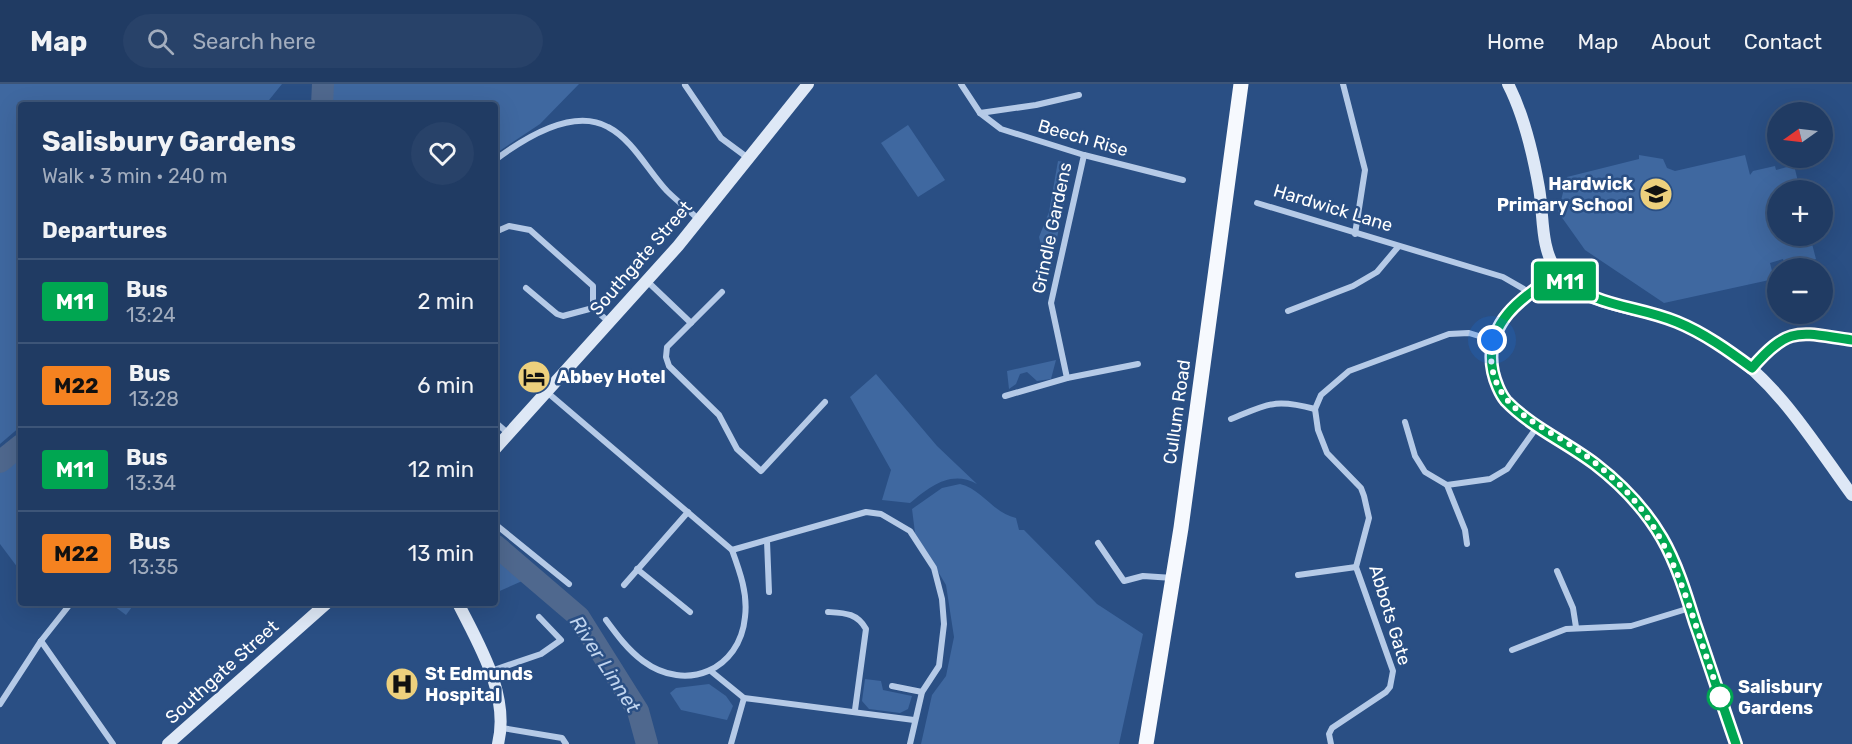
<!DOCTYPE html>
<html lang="en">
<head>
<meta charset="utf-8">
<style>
  body { margin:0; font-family:Rubik,sans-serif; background:#284269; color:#f1f3f6; height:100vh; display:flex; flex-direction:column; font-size:22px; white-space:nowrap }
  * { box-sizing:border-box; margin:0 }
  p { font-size:20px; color:#a2adbe }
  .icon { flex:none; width:33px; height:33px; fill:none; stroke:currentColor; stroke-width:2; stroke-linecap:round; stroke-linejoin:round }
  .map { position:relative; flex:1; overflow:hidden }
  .side { position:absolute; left:18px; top:18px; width:480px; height:504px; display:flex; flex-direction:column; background:#203b63; border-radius:6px; box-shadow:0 6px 24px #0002,0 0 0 2px #3d5578 }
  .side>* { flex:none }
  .badge { padding:0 12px; border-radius:4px; font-size:21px; line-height:39px }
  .needle { width:39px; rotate:256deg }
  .buttons { position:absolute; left:1767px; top:18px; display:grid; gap:12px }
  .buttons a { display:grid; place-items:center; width:66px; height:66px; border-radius:50%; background:#203b63; box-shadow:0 6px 24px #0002,0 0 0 2px #3d5578; font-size:30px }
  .you { position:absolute; width:30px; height:30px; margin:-15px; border:4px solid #fff; border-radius:50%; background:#1a73e8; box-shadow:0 0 0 9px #1a73e833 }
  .map>.badge { position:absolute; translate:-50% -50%; box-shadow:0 0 0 3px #fff }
  h2 { padding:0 24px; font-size:22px; line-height:54px }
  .round { display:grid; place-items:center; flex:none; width:63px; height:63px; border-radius:32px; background:#284269 }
  .overview { display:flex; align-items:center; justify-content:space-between; height:102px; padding:0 24px }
  h1 { font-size:28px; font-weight:700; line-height:45px }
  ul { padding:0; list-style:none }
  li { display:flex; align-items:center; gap:18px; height:84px; padding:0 24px; border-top:2px solid #3d5578 }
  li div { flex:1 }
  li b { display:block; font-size:22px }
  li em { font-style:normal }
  li .badge { min-width:66px; font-weight:700; text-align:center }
  header { display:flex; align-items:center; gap:36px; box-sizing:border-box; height:84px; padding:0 30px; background:#203b63; border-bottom:2px solid #3d5578 }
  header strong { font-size:28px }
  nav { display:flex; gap:33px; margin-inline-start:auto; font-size:21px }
  .search { width:420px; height:54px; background:#284269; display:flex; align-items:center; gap:15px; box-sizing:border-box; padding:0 21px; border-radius:33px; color:#a2adbe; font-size:22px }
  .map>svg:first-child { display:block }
  .green { fill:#3f68a0 }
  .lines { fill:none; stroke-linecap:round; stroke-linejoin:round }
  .river { stroke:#4f688e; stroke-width:22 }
  .street { stroke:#b5cae7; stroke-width:6 }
  .secondary { stroke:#dee8f6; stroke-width:12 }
  .primary { stroke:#f6f9fe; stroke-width:15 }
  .line-casing { stroke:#fff; stroke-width:14 }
  .line { stroke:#00a651; stroke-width:9 }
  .walk { stroke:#fff; stroke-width:6; stroke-dasharray:0 10.8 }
  .stop-dot { fill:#fff; stroke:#00a651; stroke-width:3 }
  .labels { text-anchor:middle; stroke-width:5; stroke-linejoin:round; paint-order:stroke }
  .street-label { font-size:18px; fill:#fff; stroke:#2a4f84 }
  .poi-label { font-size:18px; font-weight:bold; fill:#fff; stroke:#2a4f84; text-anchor:start }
  .stop-label { font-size:18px; font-weight:bold; fill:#fff; stroke:#2a4f84; text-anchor:start }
  .water-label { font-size:20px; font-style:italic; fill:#c0d4ee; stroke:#2a4f84 }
</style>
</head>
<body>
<header>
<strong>Map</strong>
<div class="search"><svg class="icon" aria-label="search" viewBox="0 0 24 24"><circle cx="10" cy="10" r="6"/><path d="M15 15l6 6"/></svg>Search here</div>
<nav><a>Home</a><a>Map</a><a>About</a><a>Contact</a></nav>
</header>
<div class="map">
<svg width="1852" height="660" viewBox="0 0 1852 660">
  <rect width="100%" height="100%" fill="#2a4f84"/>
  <g class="green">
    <path d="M0,0H282L265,21H21V342L0,360Z"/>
    <path d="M327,0H579L540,40L495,70V21H326Z"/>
    <path d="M908,41L945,96L918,113L881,59Z"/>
    <path d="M1639,71L1663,75L1667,84L1675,87L1745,71L1750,91L1753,87L1775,82L1776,86L1794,81L1800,106H1778V152H1810L1816,175L1786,184L1783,175L1770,179L1774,195L1664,219L1585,166L1558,128L1567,93L1639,75Z"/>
    <path d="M1058,77L1072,79L1049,194L1039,153L1049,128Z"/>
    <path d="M1056,276L1051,295L1037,297L1027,288L1020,290L1016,300L1009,305L1007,287Z"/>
    <path d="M876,290L937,362L977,400C951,385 929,403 910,419L882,416L891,386L850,313Z"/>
    <path d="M21,369V488L0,460V389Z"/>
    <path d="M960,400C982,405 993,429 1016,434L1019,446H1024L1097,520L1143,550L1119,660H921L932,611L946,592L954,553L946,501L915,449L912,425L942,404Z"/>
    <path d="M495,464L529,494L495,509Z"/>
    <path d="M110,519H135L126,531Z"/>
    <path d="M865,595L881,597L883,606L912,612L908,625L900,629L869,625L862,617Z"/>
    <path d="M709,600L726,612L733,622L727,636L681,626L670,609L676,604Z"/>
  </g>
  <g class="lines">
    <g class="river">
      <path d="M322,21L323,0"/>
      <path d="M0,378L21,361"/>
      <path d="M495,461L579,533L638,627L647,660"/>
    </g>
    <g class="street">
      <path d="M961,0L980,29L1001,45L1084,71L1183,96"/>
      <path d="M1343,0L1365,86L1355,150"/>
      <path d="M685,1L721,54L748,74"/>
      <path d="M980,29L1036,21L1079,11"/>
      <path d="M495,76C523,55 572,23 608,43C633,56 648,87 667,107C677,117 688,125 698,135"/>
      <path d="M1257,119L1503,193L1529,208"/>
      <path d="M495,148L509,142L530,146L593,202V224"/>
      <path d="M1558,190L1529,208L1495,248L1490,272L1495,294L1504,315L1537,343L1569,360L1622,403L1662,455L1678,488L1736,660"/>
      <path d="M647,197L691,239"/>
      <path d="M526,204L557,230L563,232L593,224L609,238"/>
      <path d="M722,208L667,263L666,273L669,282L719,331L737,365L761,387L825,318"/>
      <path d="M1288,227L1353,202L1377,188L1398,163"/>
      <path d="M1067,294L1051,219L1084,71"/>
      <path d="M548,309L732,466C740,488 748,510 745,533C740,586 686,609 643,577C628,566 617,551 606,536"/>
      <path d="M1005,312L1067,294L1138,280"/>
      <path d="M1315,325L1318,346L1327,369L1361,404L1364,412L1369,434L1356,483L1393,587L1390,603L1386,608L1332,644L1329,650L1331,660"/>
      <path d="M1231,335C1269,320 1274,314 1315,325L1321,311L1349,287L1449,250L1469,249L1492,256"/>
      <path d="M495,338L509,350"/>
      <path d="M1405,338L1415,372L1425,388L1447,401L1490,395L1507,385L1537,343"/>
      <path d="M1447,401L1465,446L1467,460"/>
      <path d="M495,440L569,500"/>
      <path d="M767,457L769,508"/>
      <path d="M1098,459L1124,497L1143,492L1173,494"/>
      <path d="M732,466L866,428L881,430L910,447L934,484L942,515L944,540L939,582L922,608L910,660"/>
      <path d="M637,485L690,528"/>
      <path d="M1557,487L1573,524L1576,543"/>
      <path d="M1298,491L1356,483"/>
      <path d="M624,501L688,428"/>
      <path d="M828,528C845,529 857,529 866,545L855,626"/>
      <path d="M41,557L113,660"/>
      <path d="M1512,566L1566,545L1631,542L1690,524"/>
      <path d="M491,587L541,570L561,556L539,533"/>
      <path d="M712,588L744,614L914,636"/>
      <path d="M892,602L922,608"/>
      <path d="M0,620L41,557L71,519"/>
      <path d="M502,644L562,654L566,660"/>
      <path d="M731,660L744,614"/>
    </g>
    <g class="secondary">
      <path d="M1508,0C1524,31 1533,70 1539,104C1544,133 1540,163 1557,188C1580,223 1641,223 1677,238C1693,244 1710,254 1725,264C1779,300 1814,359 1852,411"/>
      <path d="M1752,284C1789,240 1800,249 1852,256"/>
      <path d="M495,365L678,162L808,0"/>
      <path d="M458,519C479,561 510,611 498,660"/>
      <path d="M168,660L327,519"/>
    </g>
    <path class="primary" d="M1146,660L1181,444L1241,0"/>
  </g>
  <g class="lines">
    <defs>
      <path id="line" d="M1736,660C1722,620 1709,579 1695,539C1686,510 1677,480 1662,454C1645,425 1621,400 1595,380C1566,358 1531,343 1506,317C1500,310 1495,297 1493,288C1483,240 1521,213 1558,190C1596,225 1633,220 1677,238C1704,249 1729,267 1752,284C1790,240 1800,249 1852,256"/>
    </defs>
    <use href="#line" class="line-casing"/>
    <use href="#line" class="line"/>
    <path class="walk" d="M1492,256C1484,316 1526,333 1569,360C1588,372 1607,388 1622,403C1668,449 1685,509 1705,569C1710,582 1717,606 1720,613"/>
  </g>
  <defs>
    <symbol id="school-disc" viewBox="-11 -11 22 22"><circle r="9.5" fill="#edd07d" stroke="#2a4f84"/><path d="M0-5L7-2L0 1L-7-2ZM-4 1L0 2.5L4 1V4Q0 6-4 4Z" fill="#111"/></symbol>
    <symbol id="hotel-disc" viewBox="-11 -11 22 22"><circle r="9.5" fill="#edd07d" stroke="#2a4f84"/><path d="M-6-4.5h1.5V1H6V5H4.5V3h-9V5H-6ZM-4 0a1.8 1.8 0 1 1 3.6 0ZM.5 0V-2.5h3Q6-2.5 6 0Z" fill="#111"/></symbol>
    <symbol id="hospital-disc" viewBox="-11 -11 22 22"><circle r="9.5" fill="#edd07d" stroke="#2a4f84"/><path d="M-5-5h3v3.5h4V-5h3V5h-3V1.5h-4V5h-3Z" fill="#111"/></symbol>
  </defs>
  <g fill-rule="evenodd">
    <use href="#school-disc" x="1637" y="91" width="38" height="38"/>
    <use href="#hotel-disc" x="515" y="274" width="38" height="38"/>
    <use href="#hospital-disc" x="383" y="581" width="38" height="38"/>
  </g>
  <circle class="stop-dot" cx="1720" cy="613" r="12"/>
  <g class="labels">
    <g class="street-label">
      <text transform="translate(1083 54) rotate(16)" y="6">Beech Rise</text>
      <text transform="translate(1333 124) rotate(17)" y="6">Hardwick Lane</text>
      <text transform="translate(1052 144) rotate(-78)" y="6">Grindle Gardens</text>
      <text transform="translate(641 174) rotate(-49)" y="6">Southgate Street</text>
      <text transform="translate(1177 328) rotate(-82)" y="6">Cullum Road</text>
      <text transform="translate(1390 531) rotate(73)" y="6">Abbots Gate</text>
      <text transform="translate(222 588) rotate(-42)" y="6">Southgate Street</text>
    </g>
    <g class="poi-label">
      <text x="1633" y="106" text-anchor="end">Hardwick<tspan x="1633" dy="21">Primary School</tspan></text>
      <text x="557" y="299">Abbey Hotel</text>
      <text x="425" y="596">St Edmunds<tspan x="425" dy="21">Hospital</tspan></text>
    </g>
    <g class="stop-label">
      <text x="1738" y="609">Salisbury<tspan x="1738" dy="21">Gardens</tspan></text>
    </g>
    <g class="water-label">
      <text transform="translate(605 580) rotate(57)" y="7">River Linnet</text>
    </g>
  </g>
</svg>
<div class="buttons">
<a><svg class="needle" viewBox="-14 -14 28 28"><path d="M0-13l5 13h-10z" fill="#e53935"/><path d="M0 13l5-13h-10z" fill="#a2adbe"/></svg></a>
<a>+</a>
<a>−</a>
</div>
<div class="you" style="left:1492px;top:256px"></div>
<b class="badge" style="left:1565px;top:197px;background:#00a651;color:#fff">M11</b>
<section class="side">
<div class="overview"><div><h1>Salisbury Gardens</h1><p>Walk · 3 min · 240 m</p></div><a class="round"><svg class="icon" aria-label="heart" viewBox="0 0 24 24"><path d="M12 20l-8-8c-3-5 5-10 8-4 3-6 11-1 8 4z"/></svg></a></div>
<h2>Departures</h2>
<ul>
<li><span class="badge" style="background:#00a651;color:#fff">M11</span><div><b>Bus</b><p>13:24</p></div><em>2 min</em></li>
<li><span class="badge" style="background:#f58220;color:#111">M22</span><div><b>Bus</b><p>13:28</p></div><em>6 min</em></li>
<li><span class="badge" style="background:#00a651;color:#fff">M11</span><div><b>Bus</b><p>13:34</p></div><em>12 min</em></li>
<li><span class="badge" style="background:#f58220;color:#111">M22</span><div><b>Bus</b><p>13:35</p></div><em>13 min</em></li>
</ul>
</section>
</div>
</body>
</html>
